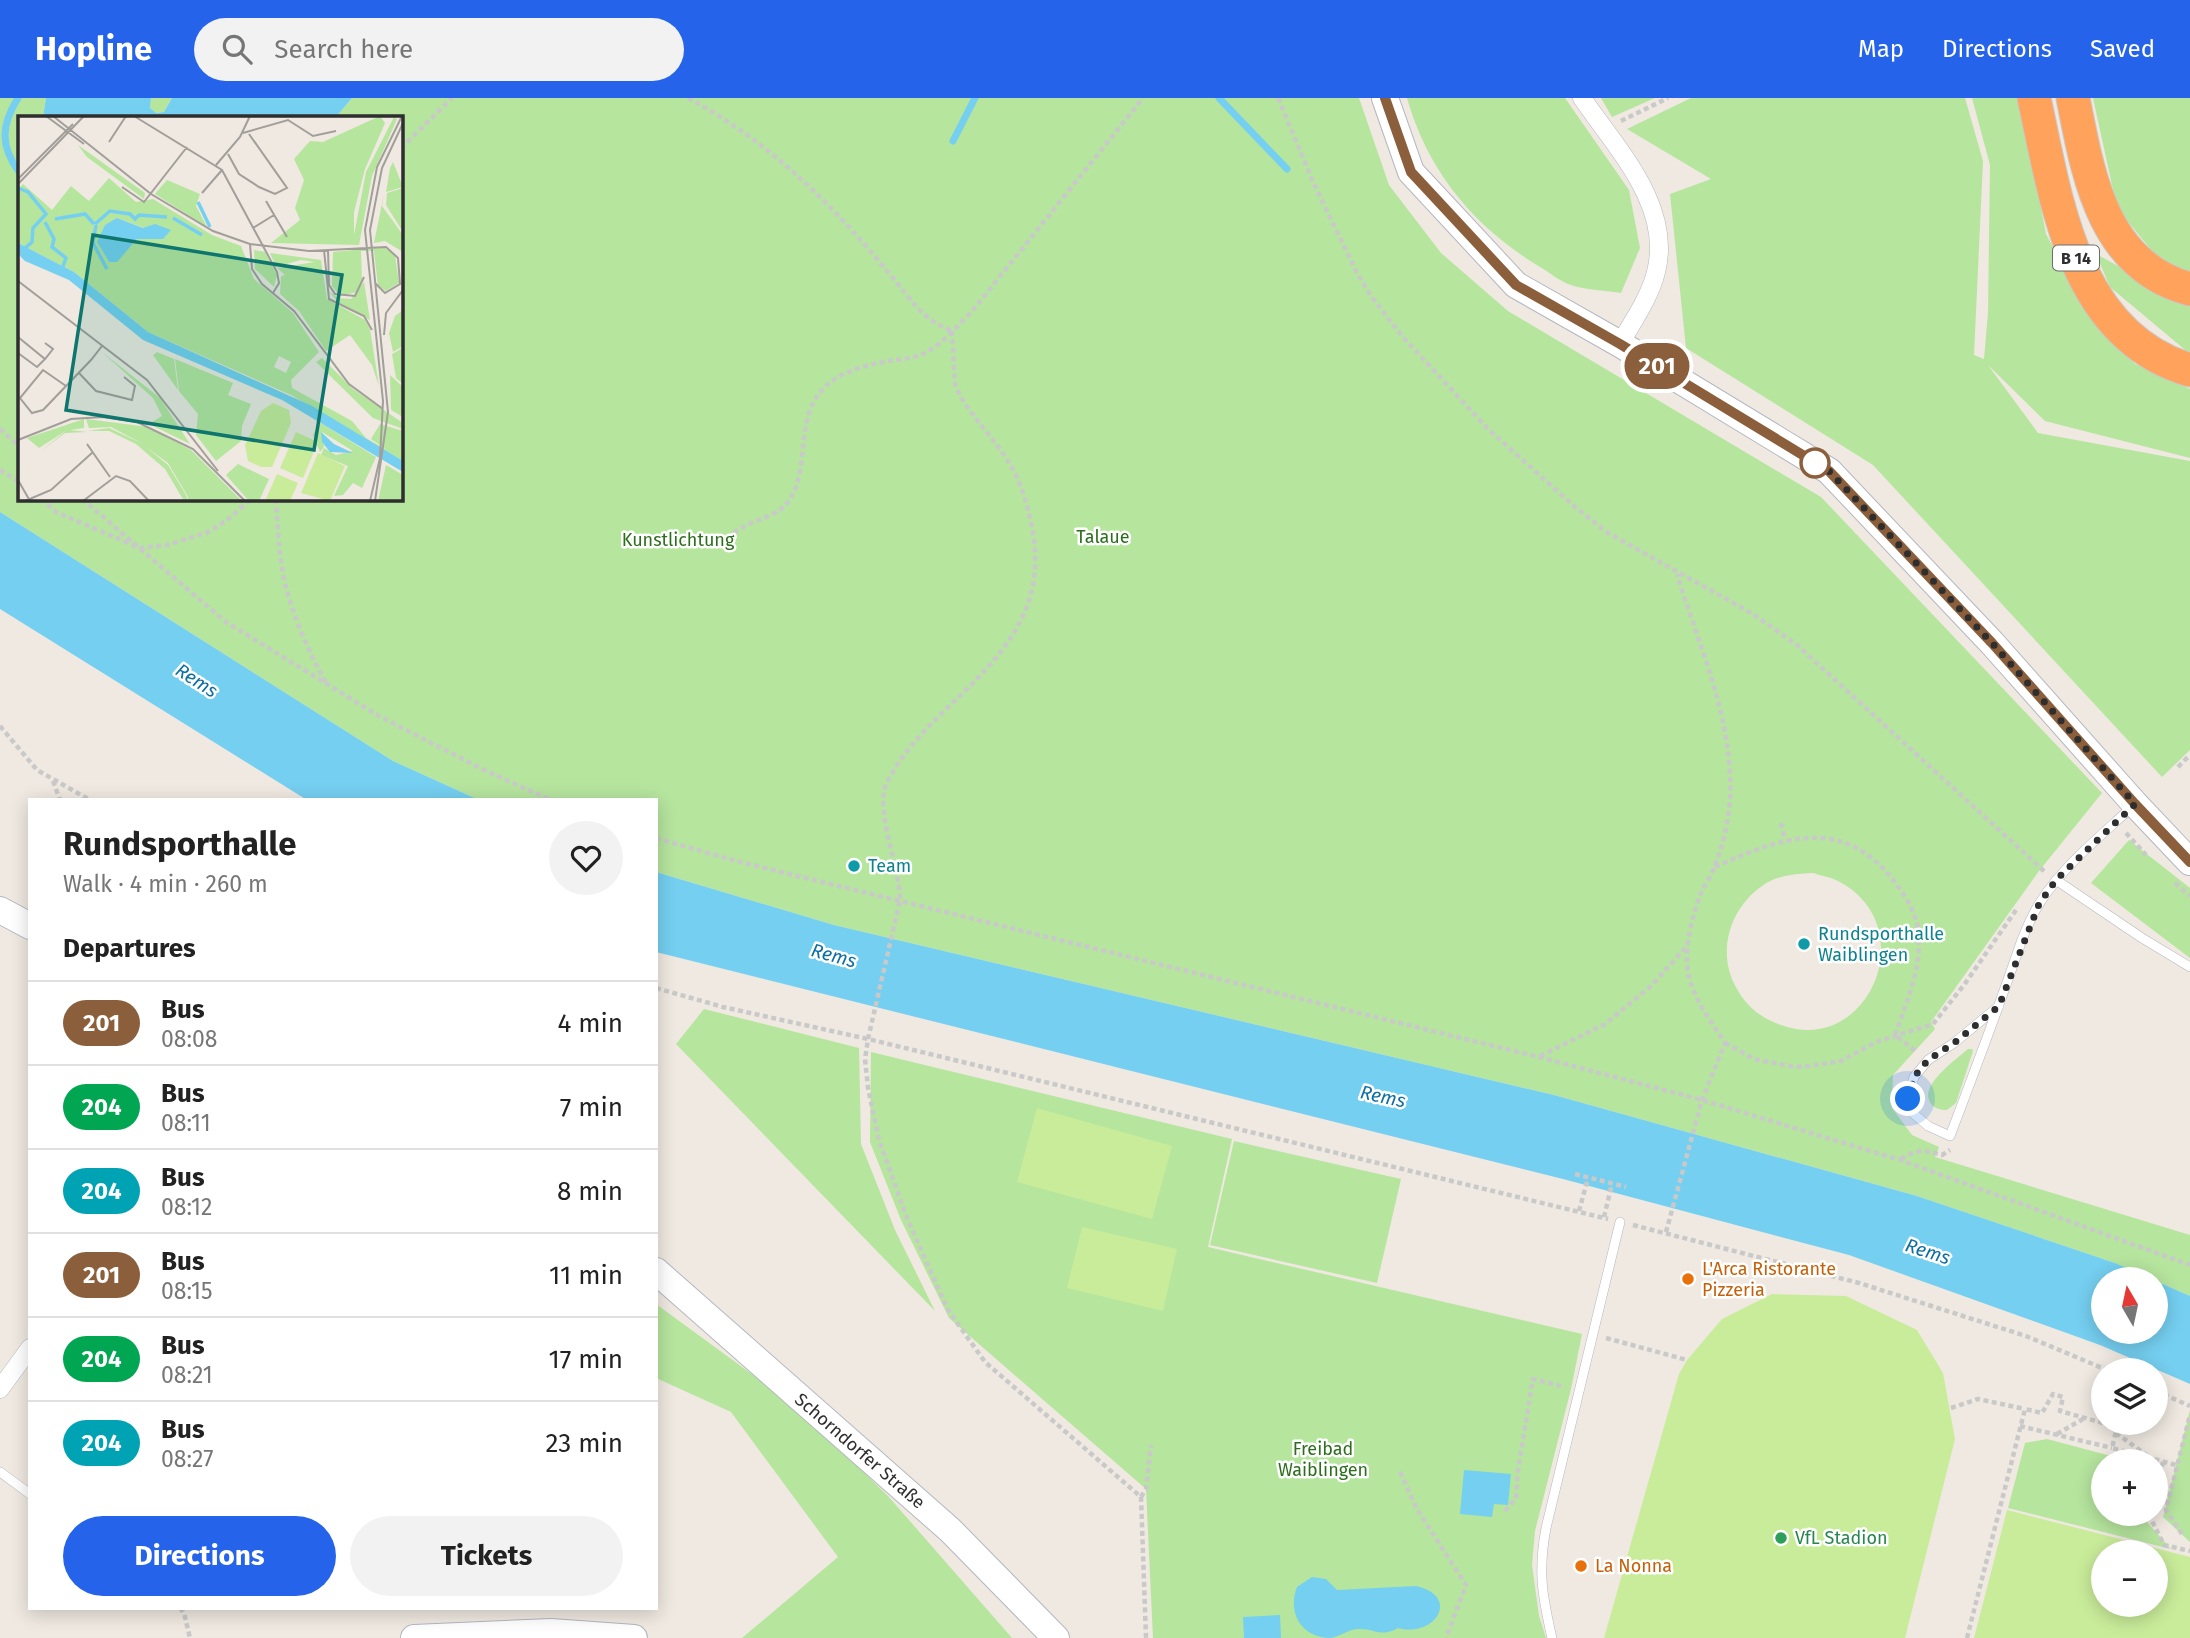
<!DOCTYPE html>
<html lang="en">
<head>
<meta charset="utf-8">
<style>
  body { margin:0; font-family:"Fira Sans",sans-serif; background:#f2f2f2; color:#222; height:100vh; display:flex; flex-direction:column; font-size:26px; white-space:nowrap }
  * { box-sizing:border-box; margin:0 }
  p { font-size:23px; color:#767676 }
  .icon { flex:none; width:38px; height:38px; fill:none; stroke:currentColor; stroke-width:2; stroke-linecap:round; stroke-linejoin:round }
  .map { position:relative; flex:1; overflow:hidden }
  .panel { position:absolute; left:28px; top:700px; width:630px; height:812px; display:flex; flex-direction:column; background:#fff; border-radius:0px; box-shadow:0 4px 18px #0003 }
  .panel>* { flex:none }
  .badge { padding:0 14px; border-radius:23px; font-size:24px; line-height:46px }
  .needle { width:46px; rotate:351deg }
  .buttons { position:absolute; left:2091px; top:1169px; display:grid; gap:14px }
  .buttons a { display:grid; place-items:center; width:77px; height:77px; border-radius:50%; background:#fff; box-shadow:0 4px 18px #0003; font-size:35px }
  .you { position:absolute; width:35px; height:35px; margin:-18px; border:5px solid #fff; border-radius:50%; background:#1a73e8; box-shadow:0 0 0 10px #1a73e833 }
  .map>.badge { position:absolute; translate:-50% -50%; box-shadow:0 0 0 4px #fff }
  h2 { padding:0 35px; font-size:26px; line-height:63px }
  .round { display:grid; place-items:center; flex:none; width:74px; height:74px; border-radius:37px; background:#f2f2f2 }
  .head { display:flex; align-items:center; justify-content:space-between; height:119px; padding:0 35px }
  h1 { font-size:33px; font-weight:700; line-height:52px }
  .action { display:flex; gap:14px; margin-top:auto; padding:14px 35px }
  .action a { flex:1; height:80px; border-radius:42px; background:#2563eb; color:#fff; font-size:28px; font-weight:700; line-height:80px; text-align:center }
  .action a+a { background:#f2f2f2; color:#222 }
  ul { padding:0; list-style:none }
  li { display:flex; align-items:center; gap:21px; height:84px; padding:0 35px; border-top:2px solid #e0e0e0 }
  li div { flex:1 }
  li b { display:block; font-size:26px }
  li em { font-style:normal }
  li .badge { min-width:77px; font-weight:700; text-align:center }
  header { display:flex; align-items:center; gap:42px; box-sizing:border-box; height:98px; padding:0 35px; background:#2563eb; color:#fff }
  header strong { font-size:33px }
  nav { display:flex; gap:38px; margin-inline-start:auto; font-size:24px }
  .search { width:490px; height:63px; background:#f2f2f2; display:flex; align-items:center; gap:18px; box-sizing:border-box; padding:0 24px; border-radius:38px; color:#767676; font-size:26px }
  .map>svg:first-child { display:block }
  .green { fill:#b6e59e; fill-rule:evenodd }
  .pitch { fill:#c9ec9a; fill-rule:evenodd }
  .water { fill:#75cff0 }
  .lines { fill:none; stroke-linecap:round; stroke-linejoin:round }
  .stream { stroke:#75cff0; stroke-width:7 }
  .lane-casing { stroke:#b4b7c1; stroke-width:10 }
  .street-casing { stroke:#b4b7c1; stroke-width:19 }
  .secondary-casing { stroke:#b4b7c1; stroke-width:28 }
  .highway-casing { stroke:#c9c9c9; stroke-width:35 }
  .path { stroke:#c9c9c9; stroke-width:4.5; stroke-dasharray:5 3.5; stroke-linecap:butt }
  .lane { stroke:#fff; stroke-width:9 }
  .street { stroke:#fff; stroke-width:18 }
  .secondary { stroke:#fff; stroke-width:26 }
  .highway { stroke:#ffa35c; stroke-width:33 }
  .line-casing { stroke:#fff; stroke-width:16 }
  .line { stroke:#8b5e3c; stroke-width:10 }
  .walk { stroke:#2e2e2e; stroke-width:7; stroke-dasharray:0 12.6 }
  .stop-dot { fill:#fff; stroke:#8b5e3c; stroke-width:3.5 }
  .culture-dot { fill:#0f9aa8; stroke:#fff; stroke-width:2.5 }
  .food-dot { fill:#e8710a; stroke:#fff; stroke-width:2.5 }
  .leisure-dot { fill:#2e9e5b; stroke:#fff; stroke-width:2.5 }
  .labels { text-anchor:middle; stroke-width:5; stroke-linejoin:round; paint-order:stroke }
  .shield { fill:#fff; stroke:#6d6d6d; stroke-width:2 }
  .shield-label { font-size:16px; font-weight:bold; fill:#2e2e2e }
  .park-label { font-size:18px; fill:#2c6e1b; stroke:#fff }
  .culture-label { font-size:18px; fill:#0d838f; stroke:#fff; text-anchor:start }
  .food-label { font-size:18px; fill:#c56008; stroke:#fff; text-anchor:start }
  .street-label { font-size:18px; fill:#2e2e2e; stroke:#fff }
  .leisure-label { font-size:18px; fill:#27864d; stroke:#fff; text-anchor:start }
  .water-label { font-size:19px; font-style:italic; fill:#0d6fa3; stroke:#fff }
  .inset-river { fill:none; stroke:#75cff0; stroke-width:3.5 }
  .inset-road { fill:none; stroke:#a29e99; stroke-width:2 }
  .view { fill:#0f766e; fill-opacity:0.15; stroke:#0f766e; stroke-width:3.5 }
  .inset-edge { fill:none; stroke:#2e2e2e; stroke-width:3.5 }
</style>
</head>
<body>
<header>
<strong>Hopline</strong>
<div class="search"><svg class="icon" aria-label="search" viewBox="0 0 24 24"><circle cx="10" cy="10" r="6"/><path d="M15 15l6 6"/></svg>Search here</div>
<nav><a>Map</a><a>Directions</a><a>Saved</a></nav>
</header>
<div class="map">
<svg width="2190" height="1540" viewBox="0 0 2190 1540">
  <rect width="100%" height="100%" fill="#efe9e1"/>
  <g class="green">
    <path d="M0,0H46L43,19H19V401H401V19H336L352,0H1359L1389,87L1441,155L1508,213L1821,399L2102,695L2039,773L1931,924L1935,931L1893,977L1892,1010L1912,1037L1939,1049L1935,1059L2190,1137V1198L2115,1165L1917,1098L1554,997L834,827L656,774V702H479L393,663L0,414ZM1813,775C1821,778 1831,779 1838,783C1924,827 1869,959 1781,927C1761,920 1747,909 1737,891C1716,856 1729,811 1762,788C1777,777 1795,776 1813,775Z"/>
    <path d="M151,0H172L164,14L155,15L150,10Z"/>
    <path d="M1407,0H1565L1629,92L1640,150L1621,195C1604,192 1583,192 1568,186C1558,182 1549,174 1540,169C1474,129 1428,74 1407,0Z"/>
    <path d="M1601,0H1655L1612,19Z"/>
    <path d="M1691,0H1965L1983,63L1974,257L1984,261L1988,215L1990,67L1972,0H2020L2046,136L2094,225L2135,266L2190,291V360L2045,323L1988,267L2038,335L2190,363V652L2162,679L1873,367L1686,250L1670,96L1711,81L1627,31Z"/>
    <path d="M2093,0H2190V179L2165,169L2117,110Z"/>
    <path d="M2096,156L2190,207V256L2110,189Z"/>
    <path d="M2129,742L2190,790V860L2091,785Z"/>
    <path d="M704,911L859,950L861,1046L895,1132L935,1213L676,946Z"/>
    <path d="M1968,951H1972L1973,953L1956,1005L1947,1012C1939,1012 1932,1010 1929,1002C1922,985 1957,961 1968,951Z"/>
    <path d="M871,954L1232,1041L1208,1149L1582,1236L1571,1291L1535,1433L1532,1467L1539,1518L1546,1540H1153L1146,1391L949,1220L901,1122L870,1044Z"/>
    <path d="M1234,1043L1401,1081L1377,1185L1210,1147Z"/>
    <path d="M656,1206L797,1309L888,1398L1012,1540H742L838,1459L731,1314L656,1280Z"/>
    <path d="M2190,1312V1444L2163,1419Z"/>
    <path d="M2047,1341L2130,1363H2104V1416H2149L2147,1424L2171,1451L2008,1410L2025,1345Z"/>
  </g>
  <g class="pitch">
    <path d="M1037,1010L1172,1048L1152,1121L1017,1084Z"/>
    <path d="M1082,1129L1177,1151L1163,1213L1067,1190Z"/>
    <path d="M1772,1196L1846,1198L1917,1232L1943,1275L1955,1341L1905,1540H1604L1679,1276L1687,1262L1722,1221Z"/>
    <path d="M2007,1412L2190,1459V1540H1974ZM2156,1454V1507H2104V1454Z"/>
  </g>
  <g class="water">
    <path d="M46,0H151L150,10L156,15L164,14L172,0H352L336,19H43Z"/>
    <path d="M0,414L393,663L479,702H307L0,511Z"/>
    <path d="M656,774L834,827L1554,997L1917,1098L2115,1165L2153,1181H2104V1234H2156V1183L2190,1198V1286L2100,1247L1849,1157L1563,1081L656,854Z"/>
    <path d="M1464,1372L1511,1376L1508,1407L1494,1406L1492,1419L1460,1416Z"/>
    <path d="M1312,1479L1326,1481L1337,1492L1416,1488C1461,1498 1436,1540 1398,1530C1380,1540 1375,1530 1357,1531C1348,1532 1340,1538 1331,1540C1301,1540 1287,1514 1297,1489Z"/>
    <path d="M1280,1517L1281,1540H1244L1243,1519Z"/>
  </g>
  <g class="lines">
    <g class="stream">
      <path d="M18,0C1,27 0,48 19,74"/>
      <path d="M1219,0L1287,71"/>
      <path d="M953,43L975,0"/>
    </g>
    <defs>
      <g id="lane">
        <path d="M2056,782L2142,840L2190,869"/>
        <path d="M1999,908L1954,945L1928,962L1914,979L1908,1001L1914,1016L1928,1028L1950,1038C1969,988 1988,938 2006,887C2016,860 2025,827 2041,803C2065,766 2102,737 2134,707"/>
        <path d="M0,1374L30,1396"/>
        <path d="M1552,1540C1542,1497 1538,1473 1546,1430L1620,1124"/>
      </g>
      <g id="street">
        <path d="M1582,0C1616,50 1673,108 1656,174C1650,199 1633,223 1620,246"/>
        <path d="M0,1291L30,1250"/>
      </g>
      <g id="secondary">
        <path d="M1385,0L1411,74L1516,187L1620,246L1829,373L1992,545L2135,706L2190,764"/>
        <path d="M0,812L30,828"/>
        <path d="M656,1173L950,1432L1056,1540"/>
        <path d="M414,1540L551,1534L634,1540"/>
      </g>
      <g id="highway">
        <path d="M2034,0C2056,101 2073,238 2190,272"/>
        <path d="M2073,0C2088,76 2102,168 2190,191"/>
      </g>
    </defs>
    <use href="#lane" class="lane-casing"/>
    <use href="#street" class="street-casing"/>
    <use href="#secondary" class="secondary-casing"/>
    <use href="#highway" class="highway-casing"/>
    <g class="path">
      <path d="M688,0C748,32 801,77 847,127C863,144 878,162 893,180C912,203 922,221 952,233"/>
      <path d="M1278,0L1314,86L1357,175L1371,198L1402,238L1488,331L1575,409L1608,435L1753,516L1797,547L2045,774"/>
      <path d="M1621,23L1668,0"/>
      <path d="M401,50L452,0"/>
      <path d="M952,233L955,286L960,298C975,322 995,342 1010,366C1019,381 1025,399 1029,416C1049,494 1019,540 964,594C936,621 903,650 886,687C875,712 900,771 900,802L868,941L865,961L868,990L879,1042L907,1120L948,1212L985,1264L1141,1399L1146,1540"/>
      <path d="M0,331L19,348"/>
      <path d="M0,372L19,384"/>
      <path d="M41,401L56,414L140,450L167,447L206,435L226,423L251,401"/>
      <path d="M82,401L226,524L379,618L482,671L551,702"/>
      <path d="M276,401C278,434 279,471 290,503C299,532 312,560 327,587"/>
      <path d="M734,435C750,421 775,421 788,404C811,373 794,323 822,292C838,274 865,267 889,263C903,261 918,260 930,252C946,242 960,225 973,212L1143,0"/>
      <path d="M0,628L37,672L90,702"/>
      <path d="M2178,669L2190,657"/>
      <path d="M53,683L60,702"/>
      <path d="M1781,725L1785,742"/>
      <path d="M2126,735L2146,757"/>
      <path d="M656,740L736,763L1539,959L1702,1002L1900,1062L2190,1167"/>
      <path d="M1715,769C1779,740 1842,716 1893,782C1906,798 1919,819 1919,840C1920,874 1906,905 1895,937L1917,954"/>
      <path d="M2175,785L2190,798"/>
      <path d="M656,890L723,909L868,941L1608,1121"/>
      <path d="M1725,945L1754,961L1795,969L1809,968L1841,963L1876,944L1933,926L1964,887L2016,812"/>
      <path d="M1540,958L1605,926L1651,888L1687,848"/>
      <path d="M1901,1061C1916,1051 1925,1052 1942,1057L1950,1052"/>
      <path d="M1575,1076L1626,1089"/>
      <path d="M1579,1113L1588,1080"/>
      <path d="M1604,1119L1612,1086"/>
      <path d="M1633,1127L1859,1185L2026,1238L2107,1272"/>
      <path d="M1666,1134L1702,1002L1725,945C1711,923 1693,901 1688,874C1684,849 1692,819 1701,795C1705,786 1712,777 1715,767C1726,740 1732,707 1730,677C1727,607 1697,542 1677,476"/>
      <path d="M1606,1240L1687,1262"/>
      <path d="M2156,1293L2190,1308"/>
      <path d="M1951,1310L1978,1301L2025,1311"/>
      <path d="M2020,1328L2112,1350"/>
      <path d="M2116,1335L2149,1359"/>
      <path d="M2057,1336L2083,1321"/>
      <path d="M1400,1374L1417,1411L1466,1487L1446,1540"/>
      <path d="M2156,1393L2163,1364"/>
      <path d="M1141,1399L1146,1391L1151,1347"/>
      <path d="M1505,1413L1516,1400L1518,1372L1533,1281L1565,1289"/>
      <path d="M2151,1416L2150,1419L2164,1447L2190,1453"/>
      <path d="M2182,1436L2166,1412L2190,1317"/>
      <path d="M180,1510L184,1515L190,1540"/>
      <path d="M1967,1540L2025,1311L2042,1315L2053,1296L2063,1299L2060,1313L2117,1329L2112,1350L2176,1367"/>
    </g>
    <use href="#lane" class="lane"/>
    <use href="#street" class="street"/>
    <use href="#secondary" class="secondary"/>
    <use href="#highway" class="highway"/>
  </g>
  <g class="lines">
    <defs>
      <path id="line" d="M1385,0L1411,74L1516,187L1620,246L1829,373L1992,545L2135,706L2190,764"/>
    </defs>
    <use href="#line" class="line-casing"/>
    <use href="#line" class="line"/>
    <path class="walk" d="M1815,365L1812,362L1829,373L1992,545L2135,706L2056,782L2039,806L1999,908L1954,945L1928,962L1914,979L1908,1001"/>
  </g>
  <circle class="stop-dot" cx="1815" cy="365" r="14"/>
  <g class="culture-dot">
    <circle cx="854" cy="768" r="7"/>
    <circle cx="1804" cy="846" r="7"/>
  </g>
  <g class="food-dot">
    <circle cx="1688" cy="1181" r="7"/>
    <circle cx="1581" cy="1468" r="7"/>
  </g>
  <circle class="leisure-dot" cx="1781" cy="1440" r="7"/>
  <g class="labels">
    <rect class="shield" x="2053" y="147.5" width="46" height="25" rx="5"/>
    <g class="shield-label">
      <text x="2076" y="166">B 14</text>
    </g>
    <g class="park-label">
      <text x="1103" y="445">Talaue</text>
      <text x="678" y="448">Kunstlichtung</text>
      <text x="1323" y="1357">Freibad<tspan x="1323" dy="21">Waiblingen</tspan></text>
    </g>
    <g class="culture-label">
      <text x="868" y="774">Team</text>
      <text x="1818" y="842">Rundsporthalle<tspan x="1818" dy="21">Waiblingen</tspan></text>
    </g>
    <g class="food-label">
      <text x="1702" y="1177">L'Arca Ristorante<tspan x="1702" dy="21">Pizzeria</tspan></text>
      <text x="1595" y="1474">La Nonna</text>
    </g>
    <g class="street-label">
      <text transform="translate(860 1353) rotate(41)" y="6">Schorndorfer Straße</text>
    </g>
    <g class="leisure-label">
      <text x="1795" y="1446">VfL Stadion</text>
    </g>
    <g class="water-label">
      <text transform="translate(197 582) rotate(33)" y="7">Rems</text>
      <text transform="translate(834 857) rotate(15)" y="7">Rems</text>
      <text transform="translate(1383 998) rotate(12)" y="7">Rems</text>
      <text transform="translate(1928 1153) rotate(18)" y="7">Rems</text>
    </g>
  </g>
  <g transform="translate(18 18)">
    <rect width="385" height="385" fill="#efe9e1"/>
    <path d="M362,0L367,7L347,53L336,96V119L348,56L376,1L379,3L354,60L341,129L253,127L282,104L277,92L286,64L276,43L292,25L305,26ZM60,29L127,77L126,83L69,41ZM375,46L385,71L368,76L372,52ZM91,62L118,86L135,83L194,119L223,130L236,163L275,197L301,236L273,264L274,272L334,305L348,322L369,334L353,323L362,308L385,315V345L273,279L130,216L56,156L0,127V73L5,68L34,94L53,70L71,85ZM99,102L126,112H145L148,118L119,123L98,146H91L81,129ZM261,240L273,246L268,257L256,251ZM149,64L182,78L178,90L189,111L137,78ZM385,72V116L368,89L369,77ZM366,78L364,90L385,119V136L367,125L356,127ZM365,131L377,139L381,167L368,175L360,170L356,135H343L344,164L339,176L322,180L314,170L315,136ZM236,134L247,136L259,159L256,171L237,153ZM252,137L303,144L309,183L347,204L352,213L361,270L354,249L332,219L308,235L281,195L262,178L263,160L267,159L259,152L297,146L283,144L258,151ZM346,166L352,204L325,191L310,175L320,182L333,183ZM385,194V230L375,236L371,217L377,200ZM385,232V268L378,262L374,238ZM84,236L142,282L172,328L131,308L144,300L135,282ZM139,236L156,243L160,274L135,239ZM304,242L335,273L385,307V313L355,302L298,246ZM157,243L215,267L210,279L233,288L224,310L223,325L198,345L178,319L180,298L161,275ZM372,259L385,271V301L373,294ZM66,303V312L52,314L69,316L47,317L23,335L49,314L21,332L9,322ZM68,303L130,311L173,334L224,385H171L169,379L150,347L128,331L150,349L168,379L170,385H166L147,353L118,328L91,315H70L91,312L125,328L93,311L71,312ZM301,306L358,341L344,372L335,367L325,379L316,380L330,350L303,339L306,332L318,339L335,335L304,316L306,331L302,336L295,319ZM220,348L251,363L241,385H231L208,359ZM368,349L385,359V385H360Z" fill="#b6e59e" fill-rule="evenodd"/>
    <path d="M255,287L271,294L273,307L254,351H243L230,345L227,329L243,295ZM278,316L300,326L285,362L262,352ZM300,337L327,350L312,385L283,377ZM259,358L280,367L272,385H247Z" fill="#c9ec9a"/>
    <path d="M99,102L125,112L137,108L153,114L145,123H119L99,146H91L79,126L87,109ZM0,127L56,156L130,216L294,290L385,345V356L264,284L125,224L51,164L7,145L0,138ZM303,316L316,328L335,337L312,336L304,326Z" fill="#75cff0"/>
    <path class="inset-river" d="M0,72L10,76L28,98L15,112L14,126L6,133M180,86L192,111M155,102L184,119M37,103L67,98L76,108M27,106L36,123L34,131L48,142L44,153M77,108L92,95L112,98L117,103L121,99L149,101M78,109L75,127L89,153"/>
    <path class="inset-road" d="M28,0L66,28M35,0L133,78L195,115L232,128L234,153L244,168L276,195L331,268L365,293M116,0L204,54L259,156L261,167L255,177M225,17L270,4L295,20L318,15M91,26L108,0M210,38L221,58L241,71L257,78L269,72L231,18M198,49L222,21L232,0M0,63L55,8M0,68L66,0M104,71L126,86L169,31M184,77L204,54M248,85L269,121M235,112L256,99M232,128L291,135L368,131L380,142L382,168L367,177L357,167M306,134L311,183L346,200L354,214M310,134L311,169L317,178L337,180L346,161M0,165L129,264L200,355M366,219L368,197L385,174M0,221L27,243L35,233L27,227M0,237L19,251L27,243M61,257L78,275L114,284L117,270L106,261M48,270L25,254L2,282L14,297L25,294L73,244L84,230M0,324L53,303L85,301L119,306L175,333L227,385M74,335L69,328L92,361M0,364L12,385M7,385L33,374L75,336M65,385L98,360L112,365L131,385M352,385L362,342L365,285L347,114L359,51L384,0M357,385L370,296L352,114L364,52L385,7"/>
    <path class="view" d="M75,119L324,159L296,334L48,294Z"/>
    <rect width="385" height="385" class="inset-edge"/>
  </g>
</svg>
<div class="buttons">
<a><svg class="needle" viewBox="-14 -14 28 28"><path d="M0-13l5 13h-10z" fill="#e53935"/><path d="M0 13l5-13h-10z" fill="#767676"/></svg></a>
<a><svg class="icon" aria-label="layers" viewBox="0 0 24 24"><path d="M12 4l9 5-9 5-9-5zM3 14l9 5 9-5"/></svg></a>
<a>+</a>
<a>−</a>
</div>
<div class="you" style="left:1908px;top:1001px"></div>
<b class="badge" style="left:1657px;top:268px;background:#8b5e3c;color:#fff">201</b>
<section class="panel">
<div class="head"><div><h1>Rundsporthalle</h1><p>Walk · 4 min · 260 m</p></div><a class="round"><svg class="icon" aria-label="heart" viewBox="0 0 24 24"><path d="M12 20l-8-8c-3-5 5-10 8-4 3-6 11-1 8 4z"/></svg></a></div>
<h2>Departures</h2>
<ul>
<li><span class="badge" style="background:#8b5e3c;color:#fff">201</span><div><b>Bus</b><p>08:08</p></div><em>4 min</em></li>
<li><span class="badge" style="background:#00a651;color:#fff">204</span><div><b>Bus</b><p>08:11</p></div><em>7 min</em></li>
<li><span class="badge" style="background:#00a3b4;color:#fff">204</span><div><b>Bus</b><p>08:12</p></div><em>8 min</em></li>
<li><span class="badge" style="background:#8b5e3c;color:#fff">201</span><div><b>Bus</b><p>08:15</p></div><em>11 min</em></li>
<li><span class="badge" style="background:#00a651;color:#fff">204</span><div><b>Bus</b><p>08:21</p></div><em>17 min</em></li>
<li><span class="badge" style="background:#00a3b4;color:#fff">204</span><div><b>Bus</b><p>08:27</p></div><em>23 min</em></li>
</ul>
<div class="action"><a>Directions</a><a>Tickets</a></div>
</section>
</div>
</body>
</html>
